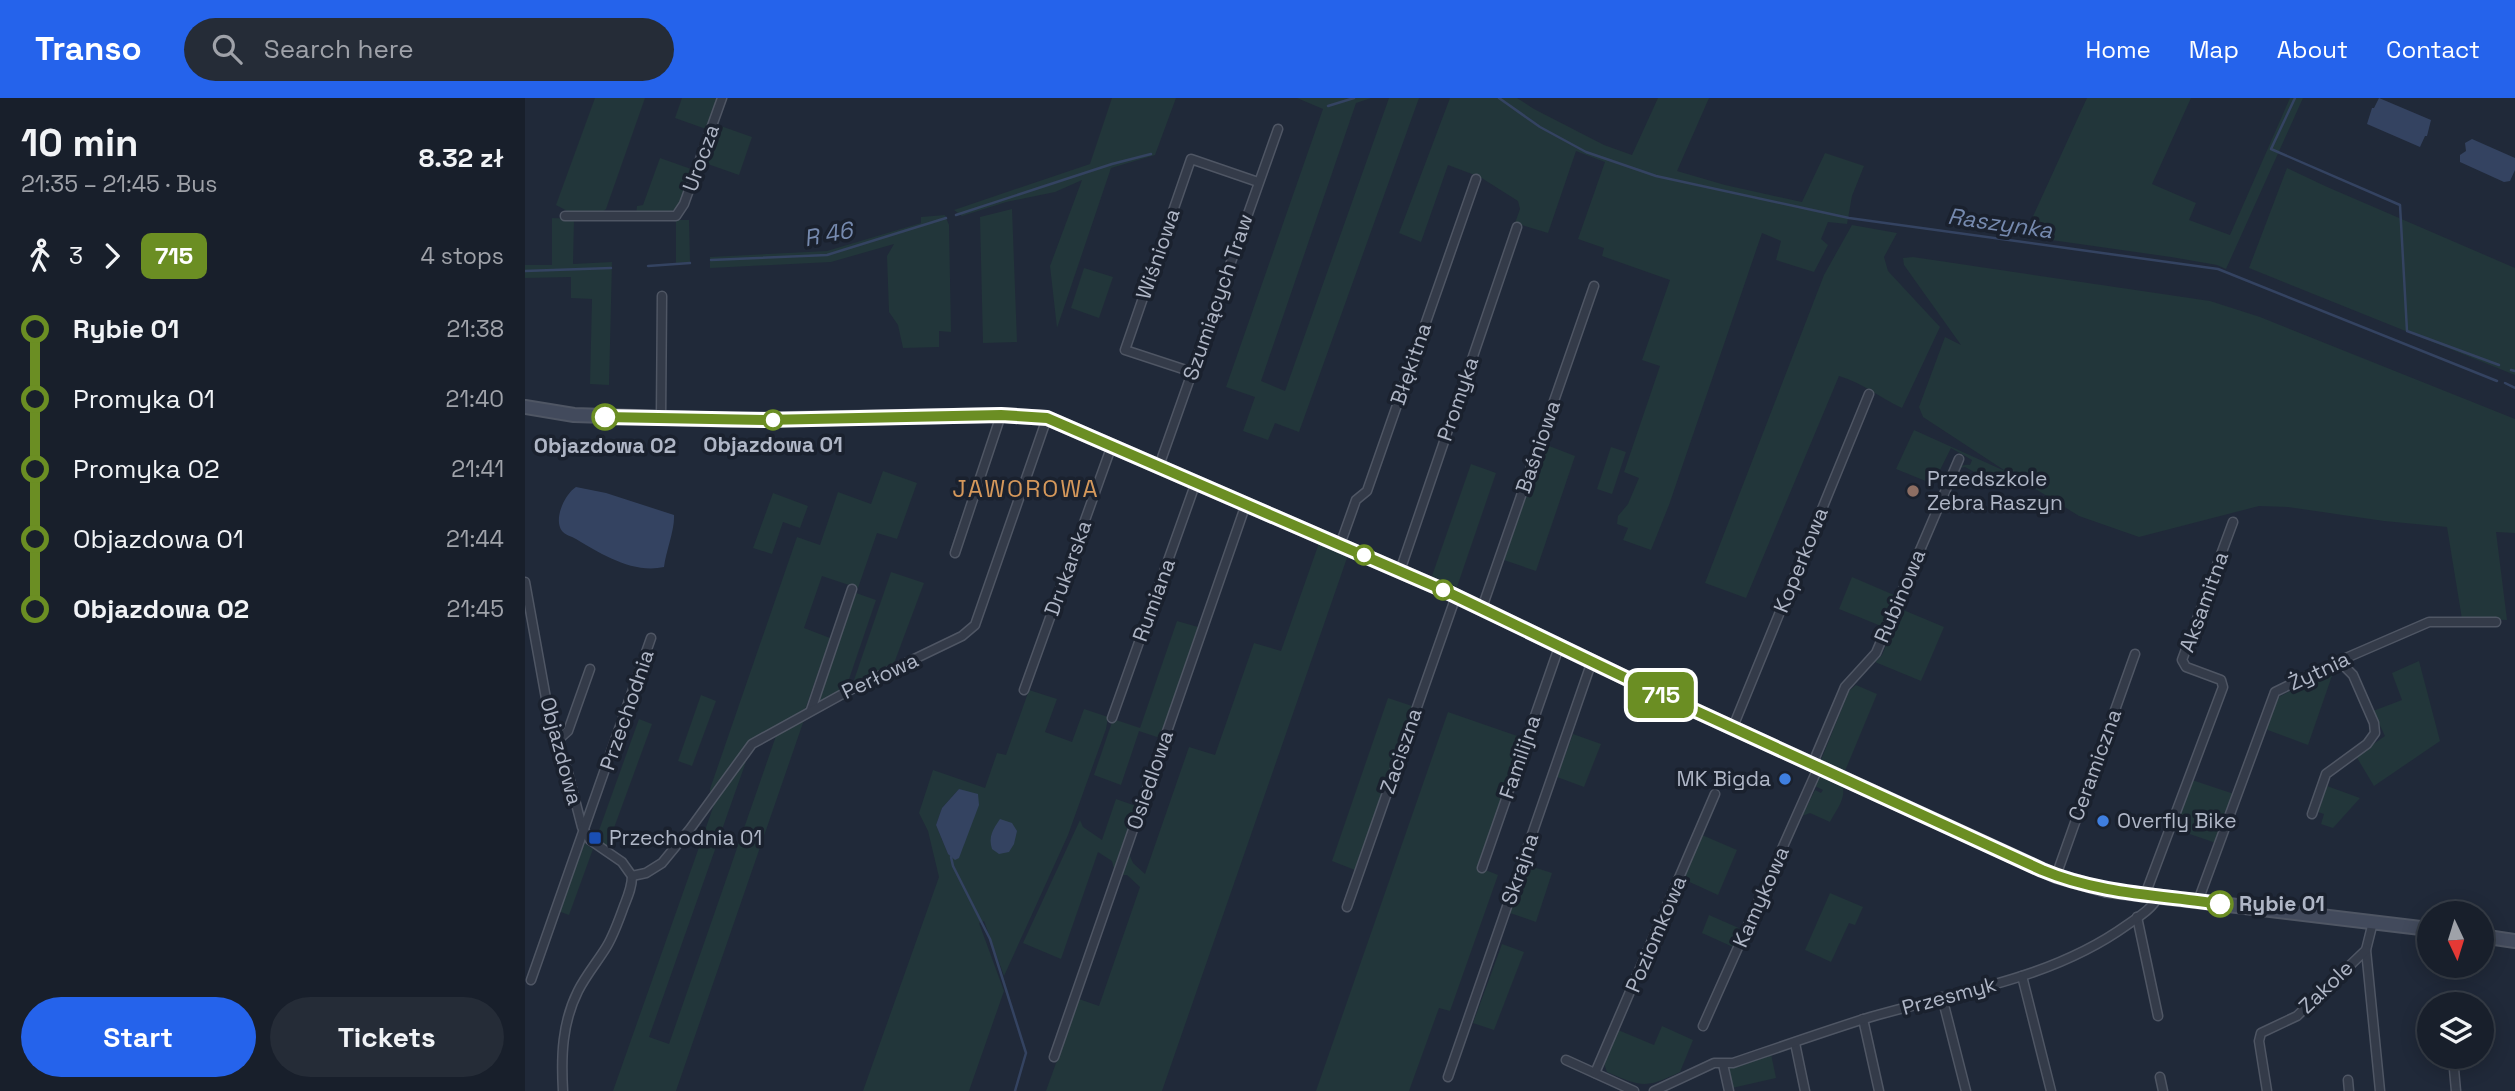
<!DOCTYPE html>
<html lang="en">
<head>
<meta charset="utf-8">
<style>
  body { margin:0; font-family:"Space Grotesk",sans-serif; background:#252c37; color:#f1f3f6; height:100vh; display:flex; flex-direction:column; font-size:26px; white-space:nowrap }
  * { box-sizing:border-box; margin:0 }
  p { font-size:23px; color:#9fa2a9 }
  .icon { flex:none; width:38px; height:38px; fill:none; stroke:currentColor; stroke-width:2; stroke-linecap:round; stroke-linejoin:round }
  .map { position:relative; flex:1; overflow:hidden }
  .panel { display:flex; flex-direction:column; background:#181f2b; width:525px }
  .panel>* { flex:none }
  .badge { padding:0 14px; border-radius:10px; font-size:24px; line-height:46px }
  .needle { width:46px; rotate:176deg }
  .tools { position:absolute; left:1892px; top:803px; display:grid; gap:14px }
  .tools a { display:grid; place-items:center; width:77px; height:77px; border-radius:50%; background:#181f2b; box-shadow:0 4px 18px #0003,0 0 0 2px #363d47; font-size:35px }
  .map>.badge { position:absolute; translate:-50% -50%; box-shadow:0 0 0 4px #fff }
  .legs { display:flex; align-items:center; gap:10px; height:77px; padding:0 21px; font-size:23px }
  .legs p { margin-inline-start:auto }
  .summary { display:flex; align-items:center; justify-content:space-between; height:119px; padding:0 21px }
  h1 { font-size:38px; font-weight:800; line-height:52px }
  .button { display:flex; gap:14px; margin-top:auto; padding:14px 21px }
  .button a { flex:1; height:80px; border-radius:42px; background:#2563eb; color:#fff; font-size:28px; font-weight:800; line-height:80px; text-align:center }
  .button a+a { background:#252c37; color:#f1f3f6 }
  ul { padding:0 21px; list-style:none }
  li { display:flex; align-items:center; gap:24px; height:70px; font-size:26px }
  li i { display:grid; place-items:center; width:10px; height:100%; margin:0 9px; background:currentColor }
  li i::after { content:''; width:18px; height:18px; margin:-9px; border:5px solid; border-radius:50%; background:#181f2b }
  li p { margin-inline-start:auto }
  li:first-child i { background:linear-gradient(#0000 50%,currentColor 0) }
  li:last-child i { background:linear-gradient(currentColor 50%,#0000 0) }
  header { display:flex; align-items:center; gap:42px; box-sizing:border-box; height:98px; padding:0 35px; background:#2563eb; color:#fff }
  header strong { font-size:33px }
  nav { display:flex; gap:38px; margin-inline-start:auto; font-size:24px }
  .search { width:490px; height:63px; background:#252c37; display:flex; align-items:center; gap:18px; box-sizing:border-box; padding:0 24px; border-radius:38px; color:#9fa2a9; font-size:26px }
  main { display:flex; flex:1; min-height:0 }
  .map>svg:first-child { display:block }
  .green { fill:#22363a; fill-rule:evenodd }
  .water { fill:#344361 }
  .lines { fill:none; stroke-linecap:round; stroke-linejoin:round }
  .stream { stroke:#344361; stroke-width:2.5 }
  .street-casing { stroke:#4f5664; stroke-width:11 }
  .secondary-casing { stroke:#4f5664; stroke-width:16 }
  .street { stroke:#343b49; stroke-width:8 }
  .secondary { stroke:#424a5c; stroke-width:12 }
  .line-1-casing { stroke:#fff; stroke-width:16 }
  .line-1 { stroke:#6b8e23; stroke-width:10 }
  .stop-1-dot { fill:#fff; stroke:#6b8e23; stroke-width:3.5 }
  .education-dot { fill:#8d6e63; stroke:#1a212e; stroke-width:2.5 }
  .shop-dot { fill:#3f7fe0; stroke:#1a212e; stroke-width:2.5 }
  .transit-dot { fill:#1a4fb4; stroke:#1a212e; stroke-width:2.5 }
  .labels { text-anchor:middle; stroke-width:7; stroke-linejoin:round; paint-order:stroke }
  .street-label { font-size:21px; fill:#afb6c6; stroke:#1a212e }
  .stop-label { font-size:21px; font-weight:bold; fill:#afb6c6; stroke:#1a212e }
  .poi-label { font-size:21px; fill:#afb6c6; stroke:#1a212e; text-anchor:start }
  .water-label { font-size:23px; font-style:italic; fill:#768aaf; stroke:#1a212e }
  .quarter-label { font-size:24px; letter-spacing:2px; fill:#d5985b; stroke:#1a212e }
</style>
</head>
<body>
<header>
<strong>Transo</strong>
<div class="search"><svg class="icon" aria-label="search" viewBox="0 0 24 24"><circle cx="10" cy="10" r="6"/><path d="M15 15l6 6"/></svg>Search here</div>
<nav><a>Home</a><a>Map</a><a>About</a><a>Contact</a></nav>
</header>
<main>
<section class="panel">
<div class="summary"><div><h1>10 min</h1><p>21:35 – 21:45 · Bus</p></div><b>8.32 zł</b></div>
<div class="legs"><svg class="icon" aria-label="walk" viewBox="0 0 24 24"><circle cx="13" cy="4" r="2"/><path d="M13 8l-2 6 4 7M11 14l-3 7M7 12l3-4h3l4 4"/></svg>3<svg class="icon" aria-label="forward" viewBox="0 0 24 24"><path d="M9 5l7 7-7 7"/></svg><b class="badge" style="background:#6b8e23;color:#fff">715</b><p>4 stops</p></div>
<ul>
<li><i style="color:#6b8e23"></i><b>Rybie 01</b><p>21:38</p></li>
<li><i style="color:#6b8e23"></i><span>Promyka 01</span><p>21:40</p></li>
<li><i style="color:#6b8e23"></i><span>Promyka 02</span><p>21:41</p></li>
<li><i style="color:#6b8e23"></i><span>Objazdowa 01</span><p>21:44</p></li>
<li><i style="color:#6b8e23"></i><b>Objazdowa 02</b><p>21:45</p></li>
</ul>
<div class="button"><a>Start</a><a>Tickets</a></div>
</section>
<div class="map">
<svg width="1990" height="993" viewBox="0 0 1990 993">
  <rect width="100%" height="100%" fill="#202939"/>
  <g class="green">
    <path d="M70,0H120L81,111L75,116L46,115L31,107Z"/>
    <path d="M157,0H192L181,31L150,20Z"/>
    <path d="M587,0H651L630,57L586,70L532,230L525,168L557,82L530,94L481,104L437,118L429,112L565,66Z"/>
    <path d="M772,0H846L831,5L736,283L760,293L864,0H894L774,334L750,325L743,342L718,333L730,299L701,289L798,11Z"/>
    <path d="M925,0H992L1009,11L1079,47L1107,57L1133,0H1184L1152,73L1200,87L1277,104L1300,55L1339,68L1327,98L1322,126L1303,124L1296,141L1303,147L1289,174L1251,162L1256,143L1237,135L1144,407L1126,452L1098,442L1103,430L1092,426L1093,418L1103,406L1114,380L1099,374L1135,268L1117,262L1145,182L1077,158L1079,150L1053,141L1080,64L1051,53L1023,135L990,125L995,111L993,103L955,79L923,67L896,144L874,135Z"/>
    <path d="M1562,0H1666L1627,86L1671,105L1664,122L1705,137L1765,0H1778L1701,171L1692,167L1646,159L1505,139L1503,132L1505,125Z"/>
    <path d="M190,26L227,39L214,77L177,64Z"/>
    <path d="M135,60L166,71C151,116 160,115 111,117L112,108L118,107Z"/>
    <path d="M1762,70L1800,88L1990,170V277L1724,170Z"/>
    <path d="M487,111L492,244L458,245L455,119Z"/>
    <path d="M420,117L424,127L426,234L414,233V249L378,250L373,227L364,214L362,158L369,146L306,164L185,170V159L302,153L396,125V119Z"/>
    <path d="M27,120L49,121L48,166L87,164L84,287L65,286L67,201L46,200V179L0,180V167H27Z"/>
    <path d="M151,122H164L165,164L151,165Z"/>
    <path d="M1327,127L1372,135L1359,159L1363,173L1415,229L1377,310C1355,300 1338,285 1314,278L1221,500L1180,485L1299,177Z"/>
    <path d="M1388,159L1685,203L1735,219L1990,321V435L1971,434L1982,522L1937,521L1922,429L1859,423L1763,409L1734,408L1614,439L1554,418L1488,377L1479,390L1440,369L1435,370L1431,380L1429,379C1433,371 1435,366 1445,367L1447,362L1426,350L1408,386L1371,371L1389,332L1482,374L1398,319L1394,309L1420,239L1436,247L1379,167L1378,160Z"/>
    <path d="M559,170L588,179L574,220L546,210Z"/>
    <path d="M1019,346L1050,358L1011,473L979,462Z"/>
    <path d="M1086,349L1101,354L1087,396L1072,391Z"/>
    <path d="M946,366L971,375L932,489L907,478Z"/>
    <path d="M358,373L392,385L372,441L352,435L333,490L297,478L279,530L305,540L280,612L227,641L185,697V691L272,439L295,447L313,394L346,406Z"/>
    <path d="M248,395L283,408L275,430L258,424L247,456L228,450Z"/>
    <path d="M794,445L823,457L637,993H521L554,901L574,908L615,789L602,777H597L604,756L608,765L620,776L664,649L690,657L729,545L756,553Z"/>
    <path d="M366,474L399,485L368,568L327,588Z"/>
    <path d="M1327,479L1369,497L1356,528L1314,511Z"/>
    <path d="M331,495L351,502L321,590L290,607Z"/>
    <path d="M1376,511L1419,529L1396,583L1350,564L1357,557Z"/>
    <path d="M652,523L673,529L635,640L614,633L596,687L569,677L588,621L615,630Z"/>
    <path d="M1894,563L1915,643L1849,688L1831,658L1860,638L1848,613L1877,602L1867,575Z"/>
    <path d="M1810,569L1783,647L1740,631L1752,600Z"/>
    <path d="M1331,587L1352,596L1320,673L1296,662L1324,593Z"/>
    <path d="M504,592L532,601L520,634L547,644L559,611L583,619L581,631L543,737L479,878L459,823L454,825L479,893L444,993H338L414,779L403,733L394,715L408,672L460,690L472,655L481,657ZM434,691L423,756L411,727L417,710Z"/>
    <path d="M176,597L191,603L167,668L153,663Z"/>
    <path d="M863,600L887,608L830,772L807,763Z"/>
    <path d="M923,614L998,640L953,769L973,777L925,913L914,910L884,993H791Z"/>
    <path d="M280,619L151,993H88L191,701L224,655L124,939L144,946L252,635Z"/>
    <path d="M114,621L127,626L82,749L72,738Z"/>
    <path d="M1048,636L1076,646L1059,689L1032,679Z"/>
    <path d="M1294,677L1317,687C1322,700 1311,712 1305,724L1285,715L1277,718L1290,692L1296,695L1298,692L1290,688Z"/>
    <path d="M1667,682L1709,696L1691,745L1650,731Z"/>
    <path d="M1802,688L1835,700L1808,730L1796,726L1799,716L1793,714Z"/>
    <path d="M591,701L611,708L589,771L587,763L573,754L536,861L498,845L555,722L558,729L577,742Z"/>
    <path d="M1177,737L1212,752L1193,797L1158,781Z"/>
    <path d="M58,744L68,751L44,817L33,813Z"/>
    <path d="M1002,767L1027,775L1011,824L985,815Z"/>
    <path d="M1305,795L1338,809L1330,827L1324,825L1306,864L1280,852Z"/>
    <path d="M1184,817L1216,831L1208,849L1177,835Z"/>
    <path d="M977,846L999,854L969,932L948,925Z"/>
    <path d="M1137,928L1168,942L1155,974C1119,991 1118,989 1082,974L1079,965L1093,932L1129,947Z"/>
    <path d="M1246,956L1251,980L1207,990L1204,969Z"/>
  </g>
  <g class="water">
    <path d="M1854,0L1906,22L1902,38H1900L1895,49L1842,26L1847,10H1849Z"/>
    <path d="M1947,41L1990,60V72L1985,83L1979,84L1935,64V57L1941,53L1940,45Z"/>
    <path d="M51,389L81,395L149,417C150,431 141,453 139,469C108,476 76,456 51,441C46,438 40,437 37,433C28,421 40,396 51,389Z"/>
    <path d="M434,691L453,696L454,707L434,760L430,762L423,756L411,727L417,710Z"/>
    <path d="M475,721L487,725L492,733L489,746L484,754L474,756L467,751C463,739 468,731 475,721Z"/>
  </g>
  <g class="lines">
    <g class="stream">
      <path d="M974,0L1015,29L1061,54L1131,78L1324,120L1693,171L1972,283"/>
      <path d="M1770,0L1746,51L1875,107L1882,233L1974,267"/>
      <path d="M803,8L829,0"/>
      <path d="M431,117L587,66L626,56"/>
      <path d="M186,162L302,157L421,120"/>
      <path d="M123,168L165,165"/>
      <path d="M0,173L86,170"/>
      <path d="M1986,272L1990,273"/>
      <path d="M1980,285L1990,290"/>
      <path d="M426,759L428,768L465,841L501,955L490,993"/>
    </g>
    <defs>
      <g id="street">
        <path d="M40,118H151L159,106L197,0"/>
        <path d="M667,274L600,252L666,61L733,84"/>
        <path d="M136,320L137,198"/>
        <path d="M634,368L753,31"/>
        <path d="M815,447L831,402L842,393L951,81"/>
        <path d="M430,455L476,317"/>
        <path d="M875,473L992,129"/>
        <path d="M0,484L24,617L43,675L57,729L65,742L97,764L107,778C107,789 103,798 99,808C94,822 89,836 82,848C73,863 61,877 53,893C37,925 36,958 38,993"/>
        <path d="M957,510L1069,188"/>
        <path d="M499,592L587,347"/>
        <path d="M286,612L327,491"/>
        <path d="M587,620L671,384"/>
        <path d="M1208,629L1344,296"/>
        <path d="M33,642L43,633L65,571"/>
        <path d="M1287,667L1320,589L1351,555L1434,361"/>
        <path d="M1787,716L1801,676L1842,646L1850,635L1849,625L1828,577L1814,563"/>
        <path d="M957,770L1034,549"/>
        <path d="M107,778L121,775L137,765L165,731L227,646L323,593L437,538L450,527L522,320"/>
        <path d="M1531,778L1610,556"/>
        <path d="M1620,797L1698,589L1696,582L1661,569L1657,562L1708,424"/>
        <path d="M1673,803L1750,594L1814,563L1904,524H1971"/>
        <path d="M822,809L931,498"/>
        <path d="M1612,819L1633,918"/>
        <path d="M1848,824L1841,852L1855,993"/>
        <path d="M1497,878L1526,993"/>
        <path d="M6,882L126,540"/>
        <path d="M1417,899L1441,993"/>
        <path d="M1338,921L1354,993"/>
        <path d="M1178,928L1293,670"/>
        <path d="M1270,945L1280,993"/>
        <path d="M529,959L721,406"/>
        <path d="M1928,960L1931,993"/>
        <path d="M1041,962L1109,993"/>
        <path d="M1198,966L1204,993"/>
        <path d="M1070,975L1190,696"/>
        <path d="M923,979L1067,563"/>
        <path d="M1635,979L1638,993"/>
        <path d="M1823,982L1824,993"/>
        <path d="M1129,993L1189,965H1208C1252,950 1295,935 1339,921C1429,894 1524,883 1602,827C1613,819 1627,811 1633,799"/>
        <path d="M1742,993L1734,943L1736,935L1772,918L1841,852"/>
      </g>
      <g id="secondary">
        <path d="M0,309L49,317L206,322L476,317L522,320L918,492L1134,596L1531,778L1581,792L1620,797L1904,831"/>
        <path d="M1956,838L1990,843"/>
      </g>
    </defs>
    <use href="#street" class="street-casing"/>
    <use href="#secondary" class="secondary-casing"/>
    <use href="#street" class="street"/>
    <use href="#secondary" class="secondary"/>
  </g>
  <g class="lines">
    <defs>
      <path id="line-1" d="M80,319L239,322L476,317L522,320L918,492L1134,596L1517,772C1574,796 1635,797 1695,806"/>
    </defs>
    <use href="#line-1" class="line-1-casing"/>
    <use href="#line-1" class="line-1"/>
  </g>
  <g class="stop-1-dot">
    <circle cx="80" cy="319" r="12"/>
    <circle cx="248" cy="322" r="9"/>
    <circle cx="839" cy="457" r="9"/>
    <circle cx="918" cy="492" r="9"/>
    <circle cx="1695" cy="806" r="12"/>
  </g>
  <circle class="education-dot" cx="1388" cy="393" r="7"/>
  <g class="shop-dot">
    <circle cx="1260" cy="681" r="7"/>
    <circle cx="1578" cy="723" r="7"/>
  </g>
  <rect class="transit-dot" x="63" y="733" width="14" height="14" rx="3.5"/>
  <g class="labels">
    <g class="street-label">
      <text transform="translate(176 60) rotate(-70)" y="7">Urocza</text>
      <text transform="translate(633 156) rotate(-71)" y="7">Wiśniowa</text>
      <text transform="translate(693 199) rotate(-71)" y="7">Szumiących Traw</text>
      <text transform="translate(886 266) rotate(-71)" y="7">Błękitna</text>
      <text transform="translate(933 301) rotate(-71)" y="7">Promyka</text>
      <text transform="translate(1013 349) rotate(-71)" y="7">Baśniowa</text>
      <text transform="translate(1276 462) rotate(-68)" y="7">Koperkowa</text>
      <text transform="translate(543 470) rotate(-70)" y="7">Drukarska</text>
      <text transform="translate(1375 498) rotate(-67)" y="7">Rubinowa</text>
      <text transform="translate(629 502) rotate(-70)" y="7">Rumiana</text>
      <text transform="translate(1679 504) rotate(-70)" y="7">Aksamitna</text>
      <text transform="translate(1794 573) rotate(-25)" y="7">Żytnia</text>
      <text transform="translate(355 578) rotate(-25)" y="7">Perłowa</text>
      <text transform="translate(102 612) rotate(-71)" y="7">Przechodnia</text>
      <text transform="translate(36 653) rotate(75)" y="7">Objazdowa</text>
      <text transform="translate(876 653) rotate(-71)" y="7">Zaciszna</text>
      <text transform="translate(995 659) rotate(-71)" y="7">Familijna</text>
      <text transform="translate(1570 667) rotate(-70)" y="7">Ceramiczna</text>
      <text transform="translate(625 682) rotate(-71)" y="7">Osiedlowa</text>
      <text transform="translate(995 771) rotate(-71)" y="7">Skrajna</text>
      <text transform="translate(1236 799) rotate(-66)" y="7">Kamykowa</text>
      <text transform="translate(1131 836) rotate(-67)" y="7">Poziomkowa</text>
      <text transform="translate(1801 889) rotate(-44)" y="7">Zakole</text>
      <text transform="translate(1424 898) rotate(-15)" y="7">Przesmyk</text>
    </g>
    <g class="stop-label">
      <text x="248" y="354">Objazdowa 01</text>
      <text x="80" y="355">Objazdowa 02</text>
      <text x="1714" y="813" text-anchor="start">Rybie 01</text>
    </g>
    <g class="poi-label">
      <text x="1402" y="388">Przedszkole<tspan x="1402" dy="24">Zebra Raszyn</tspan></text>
      <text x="1246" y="688" text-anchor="end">MK Bigda</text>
      <text x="1592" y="730">Overfly Bike</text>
      <text x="84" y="747">Przechodnia 01</text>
    </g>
    <g class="water-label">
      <text transform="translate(1475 125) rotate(8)" y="8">Raszynka</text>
      <text transform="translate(303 136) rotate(-11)" y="8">R 46</text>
    </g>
    <g class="quarter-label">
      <text x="501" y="399">JAWOROWA</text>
    </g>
  </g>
</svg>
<div class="tools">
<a><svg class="needle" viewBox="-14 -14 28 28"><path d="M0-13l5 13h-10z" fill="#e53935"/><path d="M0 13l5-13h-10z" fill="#9fa2a9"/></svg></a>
<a><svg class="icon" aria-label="layers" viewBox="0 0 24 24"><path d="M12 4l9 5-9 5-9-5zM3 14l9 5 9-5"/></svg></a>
</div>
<b class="badge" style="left:1136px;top:597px;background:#6b8e23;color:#fff">715</b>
</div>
</main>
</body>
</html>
